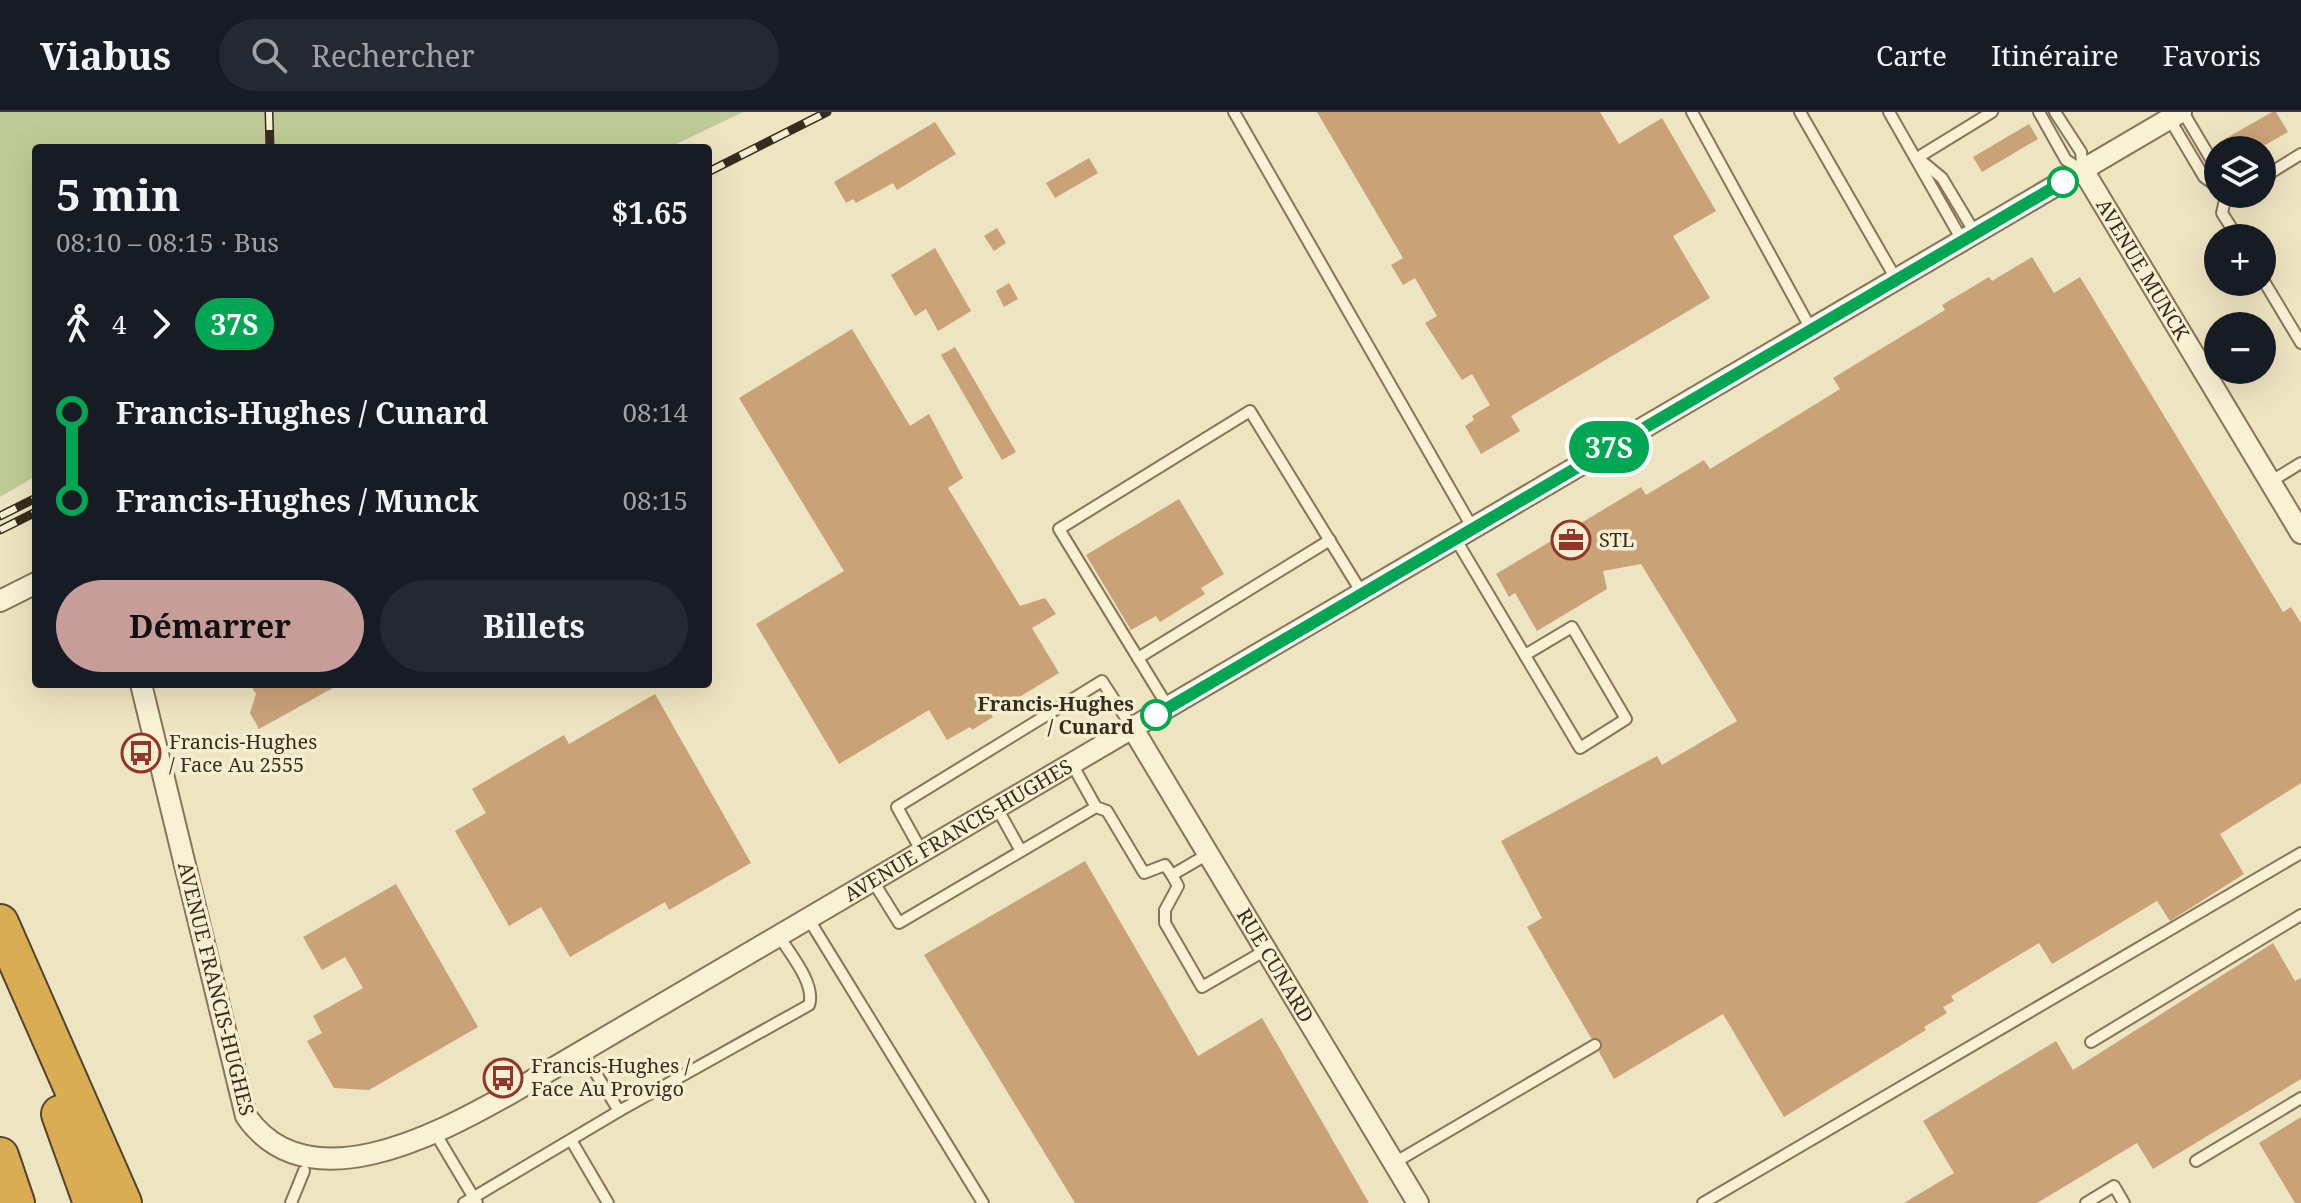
<!DOCTYPE html>
<html lang="fr">
<head>
<meta charset="utf-8">
<style>
  body { margin:0; font-family:"Noto Serif",serif; background:#242831; color:#f1f3f6; height:100vh; display:flex; flex-direction:column; font-size:30px; white-space:nowrap }
  * { box-sizing:border-box; margin:0 }
  p { font-size:26px; color:#9ea1a6 }
  .icon { flex:none; width:44px; height:44px; fill:none; stroke:currentColor; stroke-width:2; stroke-linecap:round; stroke-linejoin:round }
  .map { position:relative; flex:1; overflow:hidden }
  .sheet { position:absolute; left:32px; top:32px; width:680px; height:544px; display:flex; flex-direction:column; background:#171b24; border-radius:8px; box-shadow:0 8px 32px #0002 }
  .sheet>* { flex:none }
  .badge { padding:0 16px; border-radius:26px; font-size:28px; line-height:52px }
  .controls { position:absolute; left:2204px; top:24px; display:grid; gap:16px }
  .controls a { display:grid; place-items:center; width:72px; height:72px; border-radius:50%; background:#171b24; box-shadow:0 8px 32px #0002; font-size:40px }
  .map>.badge { position:absolute; translate:-50% -50%; box-shadow:0 0 0 4px #fff }
  .legs { display:flex; align-items:center; gap:12px; height:88px; padding:0 24px; font-size:26px }
  .legs p { margin-inline-start:auto }
  .overview { display:flex; align-items:center; justify-content:space-between; height:136px; padding:0 24px }
  h1 { font-size:44px; font-weight:700; line-height:60px }
  .action { display:flex; gap:16px; margin-top:auto; padding:16px 24px }
  .action a { flex:1; height:92px; border-radius:48px; background:#c79d9a; color:#111; font-size:32px; font-weight:700; line-height:92px; text-align:center }
  .action a+a { background:#242831; color:#f1f3f6 }
  ul { padding:0 24px; list-style:none }
  li { display:flex; align-items:center; gap:28px; height:88px; font-size:30px }
  li i { display:grid; place-items:center; width:12px; height:100%; margin:0 10px; background:currentColor }
  li i::after { content:''; width:20px; height:20px; margin:-10px; border:6px solid; border-radius:50%; background:#171b24 }
  li p { margin-inline-start:auto }
  li:first-child i { background:linear-gradient(#0000 50%,currentColor 0) }
  li:last-child i { background:linear-gradient(currentColor 50%,#0000 0) }
  header { display:flex; align-items:center; gap:48px; box-sizing:border-box; height:112px; padding:0 40px; background:#171b24; border-bottom:2px solid #363941 }
  header strong { font-size:38px }
  nav { display:flex; gap:44px; margin-inline-start:auto; font-size:28px }
  .search { width:560px; height:72px; background:#242831; display:flex; align-items:center; gap:20px; box-sizing:border-box; padding:0 28px; border-radius:44px; color:#9ea1a6; font-size:30px }
  .map>svg:first-child { display:block }
  .green { fill:#bfcb96 }
  .building { fill:#caa278 }
  .lines { fill:none; stroke-linecap:round; stroke-linejoin:round }
  .service-casing { stroke:#867559; stroke-width:14 }
  .minor-casing { stroke:#867559; stroke-width:24 }
  .motorway-casing { stroke:#54432e; stroke-width:40 }
  .service { stroke:#f8f1d4; stroke-width:10 }
  .minor { stroke:#f8f1d4; stroke-width:20 }
  .motorway { stroke:#dbad53; stroke-width:36 }
  .rail-casing { stroke:#362c1d; stroke-width:9 }
  .rail { stroke:#f5eed1; stroke-width:6; stroke-dasharray:18; stroke-linecap:butt }
  .line-1-casing { stroke:#fff; stroke-width:18 }
  .line-1 { stroke:#00a651; stroke-width:12 }
  .stop-1-dot { fill:#fff; stroke:#00a651; stroke-width:4 }
  .labels { text-anchor:middle; stroke-width:7; stroke-linejoin:round; paint-order:stroke }
  .street-label { font-size:20px; fill:#362c1d; stroke:#f5eed1 }
  .poi-label { font-size:20px; fill:#362c1d; stroke:#f5eed1; text-anchor:start }
  .stop-label { font-size:20px; font-weight:bold; fill:#362c1d; stroke:#f5eed1; text-anchor:end }
</style>
</head>
<body>
<header>
<strong>Viabus</strong>
<div class="search"><svg class="icon" aria-label="search" viewBox="0 0 24 24"><circle cx="10" cy="10" r="6"/><path d="M15 15l6 6"/></svg>Rechercher</div>
<nav><a>Carte</a><a>Itinéraire</a><a>Favoris</a></nav>
</header>
<div class="map">
<svg width="2301" height="1091" viewBox="0 0 2301 1091">
  <rect width="100%" height="100%" fill="#ede4c1"/>
  <path class="green" d="M0,0H743L668,36H36V364L0,385Z"/>
  <g class="building">
    <path d="M1317,0H1600L1619,32L1662,6L1716,99L1673,124L1710,186L1511,304L1520,319L1481,342L1465,314L1474,308L1472,304L1490,293L1472,262L1462,268L1425,211L1437,204L1415,166L1403,173L1391,153L1403,146Z"/>
    <path d="M2272,0H2276L2288,20L2256,38H2231L2225,27Z"/>
    <path d="M935,10L956,42L897,78L893,71L856,91L853,87L846,91L834,70Z"/>
    <path d="M2029,12L2038,27L1982,60L1973,45Z"/>
    <path d="M1089,46L1098,61L1055,86L1046,71Z"/>
    <path d="M997,116L1006,131L994,139L984,124Z"/>
    <path d="M935,136L971,199L938,219L926,197L915,204L891,163Z"/>
    <path d="M2032,145L2054,181L2080,165L2283,500L2291,495L2301,511V671L2220,722L2244,762L2170,809L2157,789L2052,852L2039,831L1951,884L1954,889L1943,895L1947,901L1924,915L1926,918L1784,1005L1723,902L1614,967L1599,940L1602,930L1591,926L1527,815L1542,806L1501,729L1657,644L1662,653L1737,609L1641,452L1603,459L1607,477L1537,519L1515,481L1509,485L1496,462L1641,375L1646,383L1704,348L1710,357L1840,277L1833,266L1945,198L1942,193L1989,165L1992,169Z"/>
    <path d="M1009,171L1018,187L1004,195L996,179Z"/>
    <path d="M852,217L910,314L929,302L963,366L948,376L1020,494L1045,486L1056,502L1032,516L1059,561L991,602L993,605L972,618L970,615L947,628L929,598L839,652L756,512L844,459L739,286Z"/>
    <path d="M955,235L1016,340L1002,348L941,243Z"/>
    <path d="M1179,387L1224,462L1201,476L1205,482L1160,510L1156,504L1131,518L1086,443Z"/>
    <path d="M250,572H340L259,617L250,601L256,582Z"/>
    <path d="M655,582L751,751L669,798L665,790L570,845L541,795L509,814L455,719L486,701L472,677L564,623L569,632Z"/>
    <path d="M1085,749L1198,944L1262,906L1369,1091H1075L924,843Z"/>
    <path d="M396,772L478,915L369,978L334,976L307,929L322,921L313,904L363,876L345,845L322,858L303,825Z"/>
    <path d="M2273,831L2295,869L2301,866V967L2153,1057L2137,1031L2037,1091H1904L1954,1061L1923,1009L2056,929L2073,958Z"/>
    <path d="M2301,1005V1091H2295L2259,1031Z"/>
  </g>
  <g class="lines">
    <defs>
      <g id="service">
        <path d="M1234,0L1472,415"/>
        <path d="M1692,0L1811,217"/>
        <path d="M1800,0L1896,167"/>
        <path d="M1889,0L1962,128"/>
        <path d="M2039,0L2066,48L2082,58"/>
        <path d="M2055,0L2081,40L2083,58"/>
        <path d="M2183,0L2218,59L2216,72"/>
        <path d="M2169,6L2204,65L2218,75"/>
        <path d="M1917,46L1992,0"/>
        <path d="M1919,47L1942,66L1975,121"/>
        <path d="M2262,66L2301,42"/>
        <path d="M2225,88L2222,101L2238,126"/>
        <path d="M2262,166L2301,231"/>
        <path d="M2270,370L2301,351"/>
        <path d="M1455,426L1580,636L1626,607L1572,515L1525,543"/>
        <path d="M1138,546L1330,428"/>
        <path d="M1168,595L1059,417L1250,299L1362,481"/>
        <path d="M1096,695L1107,699L1144,761L1165,753L1172,763L1208,742"/>
        <path d="M997,696L1021,739"/>
        <path d="M922,740L897,695L1102,569L1133,617"/>
        <path d="M1172,763L1178,774L1165,798V811L1202,875L1266,838"/>
        <path d="M873,769L899,811L1096,695L1072,652"/>
        <path d="M808,806L983,1091"/>
        <path d="M2091,930L2301,803"/>
        <path d="M619,999L809,893C816,872 790,842 779,824"/>
        <path d="M437,1024L477,1091"/>
        <path d="M571,1028L608,1091"/>
        <path d="M2196,1049L2301,986"/>
        <path d="M1394,1051L1595,933"/>
        <path d="M291,1091L304,1059"/>
        <path d="M464,1091L619,999L582,939"/>
        <path d="M1703,1091L2301,741"/>
        <path d="M2086,1091L2114,1074L2124,1091"/>
      </g>
      <g id="minor">
        <path id="s1" d="M2083,58L2301,421"/>
        <path d="M0,489L36,471"/>
        <path id="s2" d="M141,572L246,1004C306,1091 434,1025 511,981L2181,0"/>
        <path id="s3" d="M1133,617L1418,1091"/>
      </g>
      <g id="motorway">
        <path d="M0,811L123,1091"/>
        <path d="M60,1002L92,1091"/>
        <path d="M0,1044L16,1091"/>
      </g>
    </defs>
    <use href="#service" class="service-casing"/>
    <use href="#minor" class="minor-casing"/>
    <use href="#motorway" class="motorway-casing"/>
    <use href="#service" class="service"/>
    <use href="#minor" class="minor"/>
    <use href="#motorway" class="motorway"/>
    <defs>
      <g id="rail">
        <path d="M269,0L270,36"/>
        <path d="M708,60L827,0"/>
        <path d="M0,404L36,386"/>
        <path d="M0,418L36,400"/>
      </g>
    </defs>
    <use href="#rail" class="rail-casing"/>
    <use href="#rail" class="rail"/>
  </g>
  <g class="lines">
    <defs>
      <path id="line-1" d="M1156,603L2063,70"/>
    </defs>
    <use href="#line-1" class="line-1-casing"/>
    <use href="#line-1" class="line-1"/>
  </g>
  <defs>
    <symbol id="office-ring" viewBox="-11 -11 22 22"><circle r="9.5" fill="#f5eed1" stroke="#94342a" stroke-width="1.5"/><path d="M-6-3h4V-5.5h4V-3h4V5H-6ZM-1-4.5V-3h2v-1.5ZM-6 0V1H6V0Z" fill="#94342a"/></symbol>
    <symbol id="bus-ring" viewBox="-11 -11 22 22"><circle r="9.5" fill="#f5eed1" stroke="#94342a" stroke-width="1.5"/><path d="M-5-6H5V4H4V6H2V4H-2V6H-4V4H-5ZM-3.5-4V0h7V-4ZM-3.5 1.2v1.5H-2V1.2ZM2 1.2v1.5H3.5V1.2Z" fill="#94342a"/></symbol>
  </defs>
  <g fill-rule="evenodd">
    <use href="#office-ring" x="1549" y="406" width="44" height="44"/>
    <use href="#bus-ring" x="119" y="619" width="44" height="44"/>
    <use href="#bus-ring" x="481" y="944" width="44" height="44"/>
  </g>
  <g class="stop-1-dot">
    <circle cx="2063" cy="70" r="14"/>
    <circle cx="1156" cy="603" r="14"/>
  </g>
  <g class="labels">
    <g class="street-label">
      <text dy="7" stroke="none"><textPath href="#s1" startOffset="116">AVENUE MUNCK</textPath></text>
      <text dy="7" stroke="none"><textPath href="#s2" startOffset="1256">AVENUE FRANCIS-HUGHES</textPath></text>
      <text dy="7" stroke="none"><textPath href="#s3" startOffset="276">RUE CUNARD</textPath></text>
      <text transform="translate(216 877) rotate(76)" y="7">AVENUE FRANCIS-HUGHES</text>
    </g>
    <g class="poi-label">
      <text x="1599" y="435">STL</text>
      <text x="169" y="637">Francis-Hughes<tspan x="169" dy="23">/ Face Au 2555</tspan></text>
      <text x="531" y="961">Francis-Hughes /<tspan x="531" dy="23">Face Au Provigo</tspan></text>
    </g>
    <g class="stop-label">
      <text x="1134" y="599">Francis-Hughes<tspan x="1134" dy="23">/ Cunard</tspan></text>
    </g>
  </g>
</svg>
<div class="controls">
<a><svg class="icon" aria-label="layers" viewBox="0 0 24 24"><path d="M12 4l9 5-9 5-9-5zM3 14l9 5 9-5"/></svg></a>
<a>+</a>
<a>−</a>
</div>
<b class="badge" style="left:1609px;top:335px;background:#00a651;color:#fff">37S</b>
<section class="sheet">
<div class="overview"><div><h1>5 min</h1><p>08:10 – 08:15 · Bus</p></div><b>$1.65</b></div>
<div class="legs"><svg class="icon" aria-label="walk" viewBox="0 0 24 24"><circle cx="13" cy="4" r="2"/><path d="M13 8l-2 6 4 7M11 14l-3 7M7 12l3-4h3l4 4"/></svg>4<svg class="icon" aria-label="forward" viewBox="0 0 24 24"><path d="M9 5l7 7-7 7"/></svg><b class="badge" style="background:#00a651;color:#fff">37S</b></div>
<ul>
<li><i style="color:#00a651"></i><b>Francis-Hughes / Cunard</b><p>08:14</p></li>
<li><i style="color:#00a651"></i><b>Francis-Hughes / Munck</b><p>08:15</p></li>
</ul>
<div class="action"><a>Démarrer</a><a>Billets</a></div>
</section>
</div>
</body>
</html>
